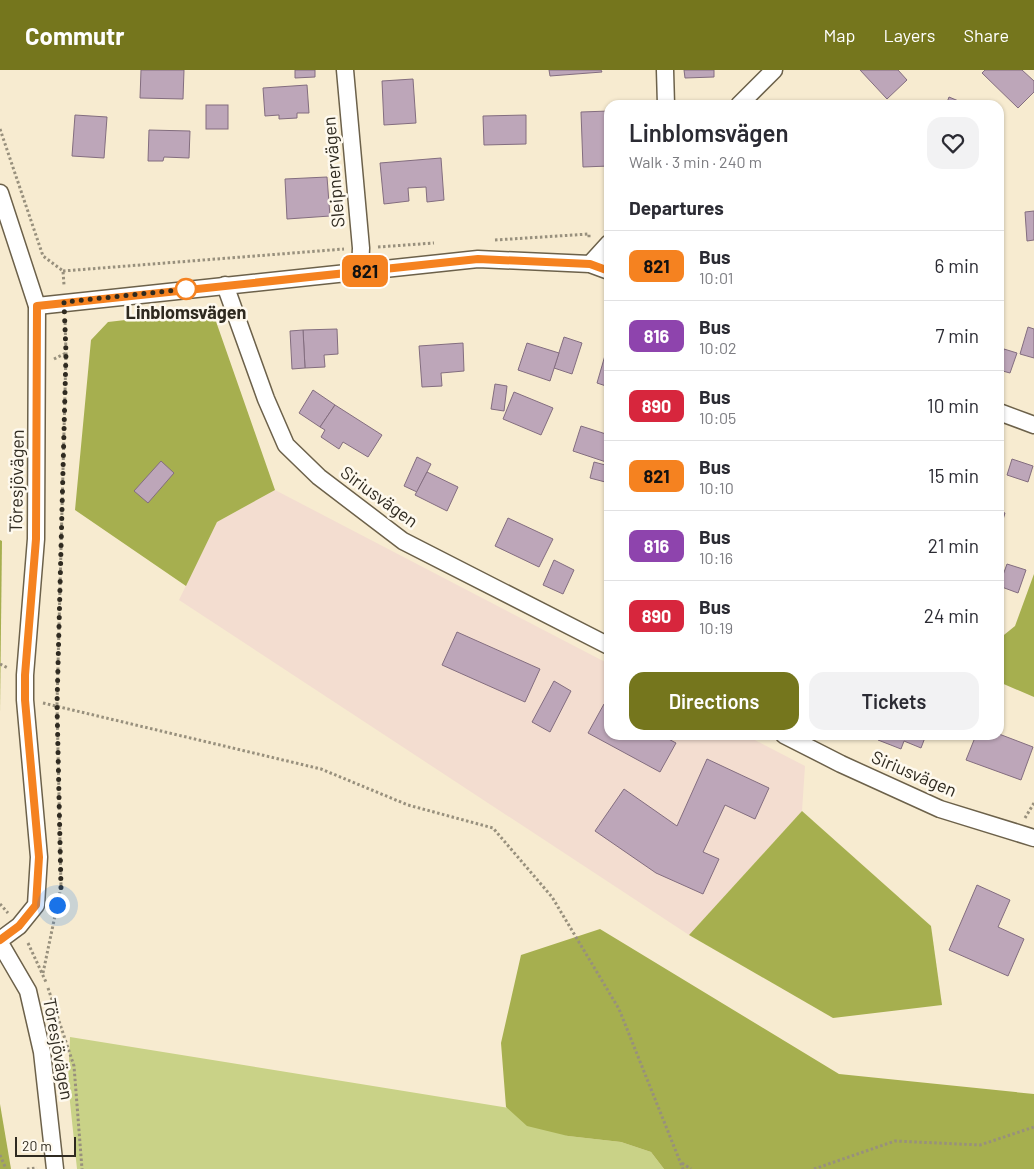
<!DOCTYPE html>
<html lang="en">
<head>
<meta charset="utf-8">
<style>
  body { margin:0; font-family:Barlow,sans-serif; background:#f2f2f3; color:#2b2b33; height:100vh; display:flex; flex-direction:column; font-size:19px; white-space:nowrap }
  * { box-sizing:border-box; margin:0 }
  p { font-size:16px; color:#7c7c81 }
  .icon { flex:none; width:28px; height:28px; fill:none; stroke:currentColor; stroke-width:2; stroke-linecap:round; stroke-linejoin:round }
  .map { position:relative; flex:1; overflow:hidden }
  .drawer { position:absolute; left:604px; top:30px; width:400px; height:640px; display:flex; flex-direction:column; background:#fff; border-radius:15px; box-shadow:0 1px 4px #0004 }
  .drawer>* { flex:none }
  .badge { padding:0 10px; border-radius:8px; font-size:18px; line-height:32px }
  .scale { position:absolute; left:15px; bottom:12px; width:61px; box-sizing:border-box; padding-left:5px; border:2px solid #2f2a20; border-top:0; font-size:14px; line-height:18px; white-space:nowrap; color:#2f2a20; -webkit-text-stroke:4px #fef9ee; paint-order:stroke }
  .you { position:absolute; width:25px; height:25px; margin:-12px; border:4px solid #fff; border-radius:50%; background:#1a73e8; box-shadow:0 0 0 8px #1a73e833 }
  .map>.badge { position:absolute; translate:-50% -50%; box-shadow:0 0 0 2px #fff }
  h2 { padding:0 25px; font-size:19px; line-height:45px }
  .round { display:grid; place-items:center; flex:none; width:52px; height:52px; border-radius:15px; background:#f2f2f3 }
  .head { display:flex; align-items:center; justify-content:space-between; height:85px; padding:0 25px }
  h1 { font-size:24px; font-weight:600; line-height:38px }
  .cta { display:flex; gap:10px; margin-top:auto; padding:10px 25px }
  .cta a { flex:1; height:58px; border-radius:15px; background:#75761d; color:#fff; font-size:20px; font-weight:600; line-height:58px; text-align:center }
  .cta a+a { background:#f2f2f3; color:#2b2b33 }
  ul { padding:0; list-style:none }
  li { display:flex; align-items:center; gap:15px; height:70px; padding:0 25px; border-top:1px solid #e1e1e2 }
  li div { flex:1 }
  li b { display:block; font-size:19px }
  li em { font-style:normal }
  li .badge { min-width:55px; font-weight:700; text-align:center }
  header { display:flex; align-items:center; gap:30px; box-sizing:border-box; height:70px; padding:0 25px; background:#75761d; color:#fff }
  header strong { font-size:24px }
  nav { display:flex; gap:28px; margin-inline-start:auto; font-size:18px }
  .map>svg:first-child { display:block }
  .industrial { fill:#f3ddd0 }
  .green { fill:#c9d287 }
  .forest { fill:#a6af4f }
  .building { fill:#bda6b9; stroke:#836d7f }
  .lines { fill:none; stroke-linecap:round; stroke-linejoin:round }
  .street-casing { stroke:#6c614a; stroke-width:19 }
  .path { stroke:#98907d; stroke-width:3; stroke-dasharray:2.5 2.5; stroke-linecap:butt }
  .street { stroke:#fff; stroke-width:16 }
  .line-casing { stroke:#fff; stroke-width:11 }
  .line { stroke:#f58220; stroke-width:8 }
  .walk { stroke:#2f2a20; stroke-width:5; stroke-dasharray:0 9 }
  .stop-dot { fill:#fff; stroke:#f58220; stroke-width:2.5 }
  .labels { text-anchor:middle; stroke-width:5; stroke-linejoin:round; paint-order:stroke }
  .street-label { font-size:18px; fill:#2f2a20; stroke:#fef9ee }
  .stop-label { font-size:18px; font-weight:bold; fill:#2f2a20; stroke:#fef9ee }
</style>
</head>
<body>
<header>
<strong>Commutr</strong>
<nav><a>Map</a><a>Layers</a><a>Share</a></nav>
</header>
<div class="map">
<svg width="1034" height="1099" viewBox="0 0 1034 1099">
  <rect width="100%" height="100%" fill="#f7ebd0"/>
  <path class="industrial" d="M275,420L609,594V665H745L805,696L802,741L689,865L179,530L217,452Z"/>
  <path class="green" d="M70,967L509,1038L568,1066L621,1072L651,1082L664,1099H77L68,1013Z"/>
  <g class="forest">
    <path d="M212,240L275,420L217,452L186,516L75,440L91,270L108,252Z"/>
    <path d="M0,470L2,471L0,643Z"/>
    <path d="M1034,504V627L999,612V569L1015,556Z"/>
    <path d="M802,741L931,856L942,935L833,948L689,865Z"/>
    <path d="M600,859L839,1004L1034,1024V1099H664L651,1082L621,1072L568,1066L527,1056L506,1037L501,973L521,885Z"/>
    <path d="M0,1034L11,1099H0Z"/>
  </g>
  <g class="building">
    <path d="M141,0H184L183,29L140,28Z"/>
    <path d="M295,0H315V7L295,8Z"/>
    <path d="M549,0H601L602,2L550,6Z"/>
    <path d="M684,0H714V7L685,8Z"/>
    <path d="M860,0H898L907,10L887,29Z"/>
    <path d="M985,0H1022L1034,11V22L1018,38L982,3Z"/>
    <path d="M413,9L416,53L384,55L382,11Z"/>
    <path d="M307,15L309,43H297V48L279,49V45L265,46L263,18Z"/>
    <path d="M949,27L968,35H946Z"/>
    <rect x="206" y="35" width="22" height="24"/>
    <path d="M609,41V96L583,97L581,42Z"/>
    <path d="M75,45L107,47L104,88L72,86Z"/>
    <path d="M526,45V74L484,75L483,46Z"/>
    <path d="M149,60L190,61L189,88L164,87L163,91H148Z"/>
    <path d="M441,88L444,130L427,132L426,117L408,118L409,131L384,134L380,93Z"/>
    <path d="M327,107L330,146L287,149L285,109Z"/>
    <path d="M1034,141V170L1027,171L1025,142Z"/>
    <path d="M1028,257L1034,259V288L1020,284Z"/>
    <path d="M337,259L338,284L324,285L325,297L305,298L303,260Z"/>
    <path d="M303,260L305,298L292,299L290,261Z"/>
    <path d="M564,267L582,273L572,304L554,298Z"/>
    <path d="M463,273L464,301L441,303L442,316L422,317L419,276Z"/>
    <path d="M527,273L559,283L550,311L518,300Z"/>
    <path d="M1004,279L1017,283L1010,303L999,300Z"/>
    <path d="M606,282L609,283V317L597,313Z"/>
    <path d="M495,314L507,316L504,341L491,339Z"/>
    <path d="M313,320L335,335L320,357L299,343Z"/>
    <path d="M514,322L553,338L541,365L503,349Z"/>
    <path d="M335,335L382,365L368,387L343,372L339,379L321,367L325,360L320,357Z"/>
    <path d="M581,356L609,365V393L573,381Z"/>
    <path d="M417,387L431,394L417,422L404,416Z"/>
    <path d="M1012,389L1033,396L1028,412L1007,405Z"/>
    <path d="M161,391L174,403L148,433L134,421Z"/>
    <path d="M594,392L609,396V413L590,408Z"/>
    <path d="M427,402L458,417L447,441L415,425Z"/>
    <path d="M999,441L1005,443L999,463Z"/>
    <path d="M508,448L553,469L539,497L495,476Z"/>
    <path d="M554,490L574,500L563,524L543,515Z"/>
    <path d="M1007,494L1026,500L1018,523L999,516Z"/>
    <path d="M457,562L540,599L525,632L442,595Z"/>
    <path d="M554,611L571,621L550,662L532,652Z"/>
    <path d="M604,634L609,637V665H661L676,673L660,702L588,663Z"/>
    <path d="M999,664L1033,677L1021,710L966,690L976,665Z"/>
    <path d="M880,665H926L921,678L904,671L901,679L878,670Z"/>
    <path d="M707,689L769,718L755,749L725,735L703,782L719,789L703,824L656,803L595,761L624,719L677,756Z"/>
    <path d="M977,815L1010,830L998,857L1024,869L1008,906L949,880Z"/>
  </g>
  <g class="lines">
    <defs>
      <g id="street">
        <path d="M345,0L361,178L360,201"/>
        <path d="M665,0L666,35"/>
        <path d="M739,35L774,0"/>
        <path d="M0,123L37,236L36,469L25,605V630L39,787L36,835L19,856L0,870"/>
        <path d="M590,194L609,173"/>
        <path d="M225,215L266,329L286,375L319,407L403,471L609,576"/>
        <path d="M37,236L478,189L590,194L609,201"/>
        <path d="M999,342L1034,355"/>
        <path d="M784,665L841,694L940,739L1034,768"/>
        <path d="M0,873L28,921L42,982L55,1099"/>
      </g>
    </defs>
    <use href="#street" class="street-casing"/>
    <g class="path">
      <path d="M0,59L43,186L63,201L64,215"/>
      <path d="M495,170L589,164V169"/>
      <path d="M378,177L434,173"/>
      <path d="M63,201L344,179"/>
      <path d="M54,289L66,283"/>
      <path d="M0,594L8,598"/>
      <path d="M43,633L321,699L408,735L493,758L552,827L619,939L683,1099"/>
      <path d="M1025,748L1034,733"/>
      <path d="M0,834L8,843"/>
      <path d="M28,873L46,912"/>
      <path d="M43,903L61,817L57,635L66,283L65,251"/>
      <path d="M48,918L74,996L82,1099"/>
      <path d="M0,1085L6,1099"/>
      <path d="M682,1093L691,1099"/>
      <path d="M27,1099L37,1098"/>
      <path d="M814,1099L895,1071L980,1075L1034,1057"/>
    </g>
    <use href="#street" class="street"/>
  </g>
  <g class="lines">
    <defs>
      <path id="line" d="M0,870L19,856L36,835L39,787L25,630V605L36,469L37,236L478,189L590,194L609,201"/>
    </defs>
    <use href="#line" class="line-casing"/>
    <use href="#line" class="line"/>
    <path class="walk" d="M57,835L61,818L57,635L66,283L64,232L188,219H186"/>
  </g>
  <circle class="stop-dot" cx="186" cy="219" r="10"/>
  <g class="labels">
    <g class="street-label">
      <text transform="translate(334 102) rotate(-95)" y="6">Sleipnervägen</text>
      <text transform="translate(17 411) rotate(-89)" y="6">Töresjövägen</text>
      <text transform="translate(379 427) rotate(36)" y="6">Siriusvägen</text>
      <text transform="translate(914 704) rotate(23)" y="6">Siriusvägen</text>
      <text transform="translate(58 979) rotate(80)" y="6">Töresjövägen</text>
    </g>
    <g class="stop-label">
      <text x="186" y="249">Linblomsvägen</text>
    </g>
  </g>
</svg>
<div class="scale">20 m</div>
<div class="you" style="left:57px;top:835px"></div>
<b class="badge" style="left:365px;top:201px;background:#f58220;color:#111">821</b>
<section class="drawer">
<div class="head"><div><h1>Linblomsvägen</h1><p>Walk · 3 min · 240 m</p></div><a class="round"><svg class="icon" aria-label="heart" viewBox="0 0 24 24"><path d="M12 20l-8-8c-3-5 5-10 8-4 3-6 11-1 8 4z"/></svg></a></div>
<h2>Departures</h2>
<ul>
<li><span class="badge" style="background:#f58220;color:#111">821</span><div><b>Bus</b><p>10:01</p></div><em>6 min</em></li>
<li><span class="badge" style="background:#8e44ad;color:#fff">816</span><div><b>Bus</b><p>10:02</p></div><em>7 min</em></li>
<li><span class="badge" style="background:#d7263d;color:#fff">890</span><div><b>Bus</b><p>10:05</p></div><em>10 min</em></li>
<li><span class="badge" style="background:#f58220;color:#111">821</span><div><b>Bus</b><p>10:10</p></div><em>15 min</em></li>
<li><span class="badge" style="background:#8e44ad;color:#fff">816</span><div><b>Bus</b><p>10:16</p></div><em>21 min</em></li>
<li><span class="badge" style="background:#d7263d;color:#fff">890</span><div><b>Bus</b><p>10:19</p></div><em>24 min</em></li>
</ul>
<div class="cta"><a>Directions</a><a>Tickets</a></div>
</section>
</div>
</body>
</html>
